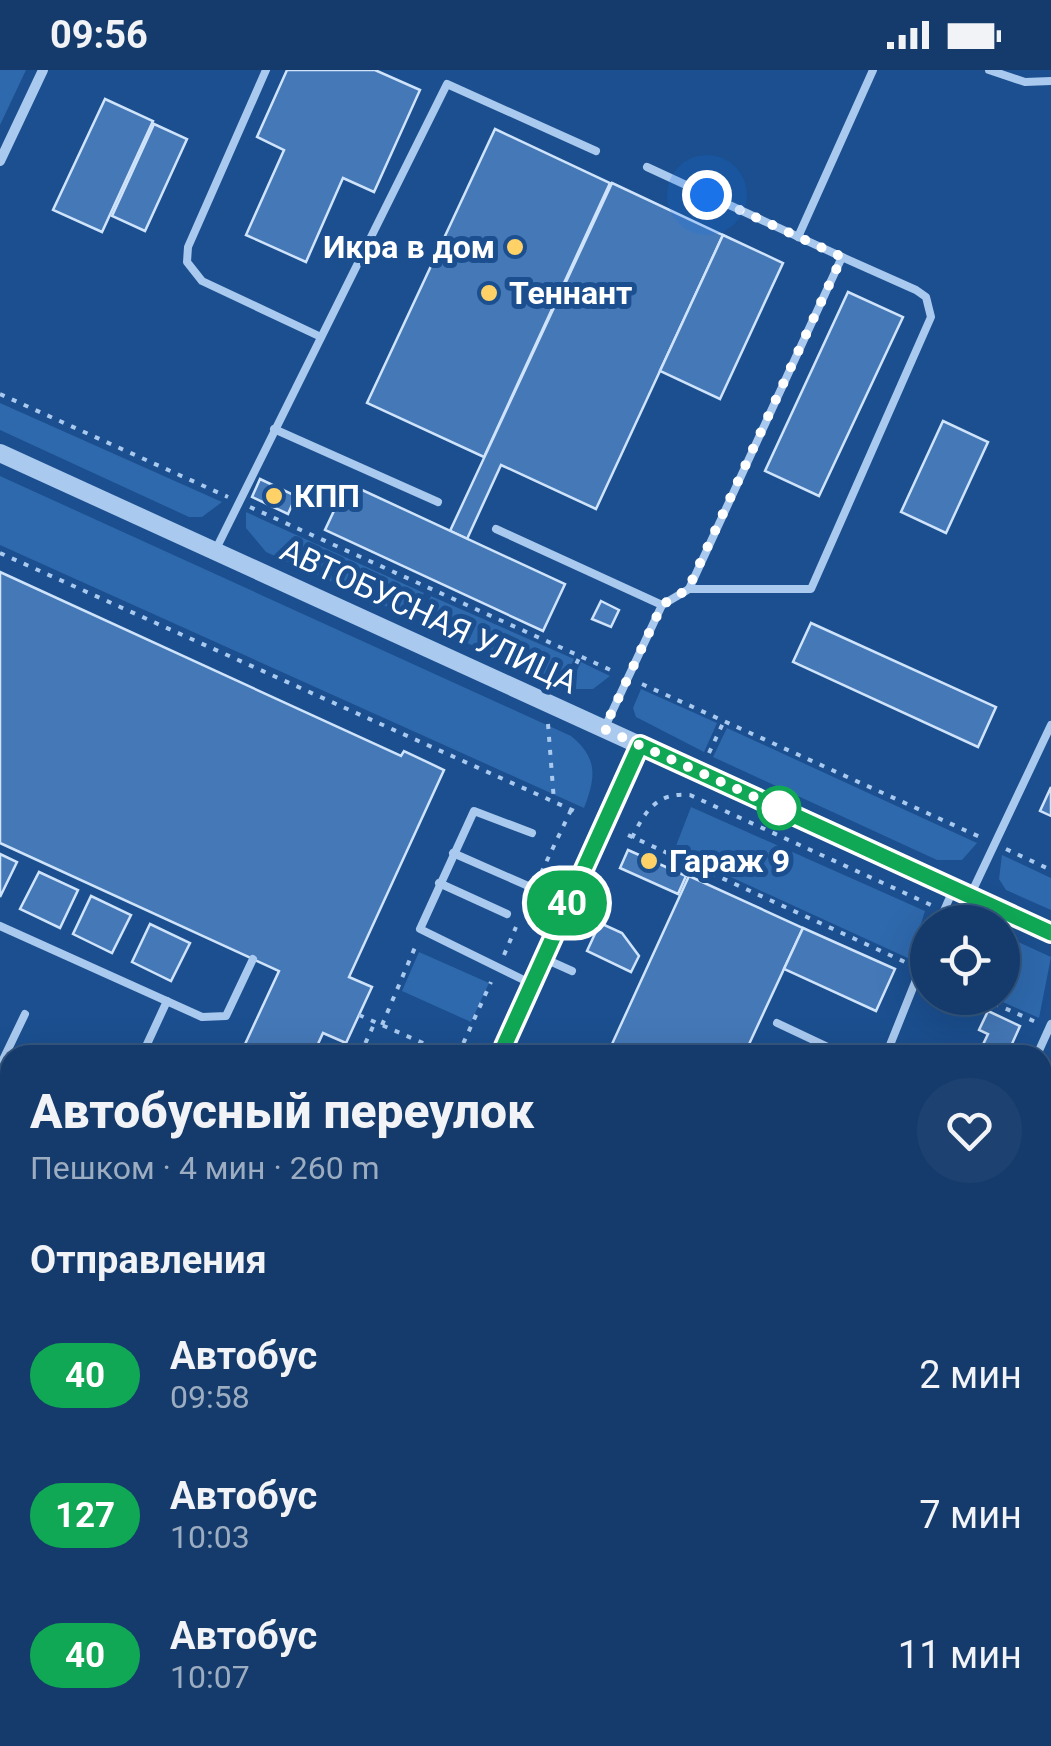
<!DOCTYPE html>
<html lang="ru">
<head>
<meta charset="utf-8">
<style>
  body { margin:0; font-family:Roboto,sans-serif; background:#1d4271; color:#f1f3f6; height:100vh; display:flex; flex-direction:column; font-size:38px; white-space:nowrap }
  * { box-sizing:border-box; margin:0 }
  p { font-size:32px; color:#9dadc1 }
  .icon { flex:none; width:55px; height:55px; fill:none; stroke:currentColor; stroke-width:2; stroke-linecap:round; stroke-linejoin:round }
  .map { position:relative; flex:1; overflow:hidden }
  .sheet { position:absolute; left:0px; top:975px; width:1052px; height:702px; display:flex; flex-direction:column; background:#143b6b; border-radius:30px 30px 0 0; box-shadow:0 10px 40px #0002,0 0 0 2px #33557e }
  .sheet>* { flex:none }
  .badge { padding:0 20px; border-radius:32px; font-size:35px; line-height:65px }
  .controls { position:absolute; left:910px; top:835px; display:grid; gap:20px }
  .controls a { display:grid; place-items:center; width:110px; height:110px; border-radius:50%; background:#143b6b; box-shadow:0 10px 40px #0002,0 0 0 2px #33557e; font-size:50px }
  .you { position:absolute; width:50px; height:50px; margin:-25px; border:8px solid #fff; border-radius:50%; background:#1a73e8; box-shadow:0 0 0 15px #1a73e833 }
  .map>.badge { position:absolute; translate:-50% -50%; box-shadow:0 0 0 5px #fff }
  h2 { padding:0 30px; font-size:38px; line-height:90px }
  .round { display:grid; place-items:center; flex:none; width:105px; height:105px; border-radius:52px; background:#1d4271 }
  .head { display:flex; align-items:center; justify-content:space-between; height:170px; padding:0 30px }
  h1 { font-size:48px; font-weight:800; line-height:75px }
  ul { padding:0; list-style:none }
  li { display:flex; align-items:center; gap:30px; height:140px; padding:0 30px }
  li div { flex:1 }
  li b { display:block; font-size:38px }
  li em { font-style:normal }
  li .badge { min-width:110px; font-weight:700; text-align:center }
  .status { display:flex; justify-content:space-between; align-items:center; height:70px; padding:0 50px; background:#143b6b; direction:ltr }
  .status svg { height:28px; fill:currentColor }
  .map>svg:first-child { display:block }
  .green { fill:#2e69ad }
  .building { fill:#4478b7; stroke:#cfe3fa; stroke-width:2.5 }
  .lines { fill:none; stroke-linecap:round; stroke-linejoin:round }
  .path { stroke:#a9c9ee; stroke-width:4; stroke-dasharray:5 8; stroke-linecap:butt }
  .service { stroke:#a9c9ee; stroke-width:8 }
  .minor { stroke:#a9c9ee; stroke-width:10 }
  .tertiary { stroke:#a9c9ee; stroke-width:18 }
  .line-casing { stroke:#fff; stroke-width:22 }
  .line { stroke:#10a855; stroke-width:15 }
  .walk { stroke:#fff; stroke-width:10; stroke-dasharray:0 18 }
  .poi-dot { fill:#ffd166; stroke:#1b4f8f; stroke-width:4 }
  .stop-dot { fill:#fff; stroke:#10a855; stroke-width:5 }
  .labels { text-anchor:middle; stroke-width:10; stroke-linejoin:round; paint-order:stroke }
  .poi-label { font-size:32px; font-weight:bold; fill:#fff; stroke:#1b4f8f; text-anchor:start }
  .street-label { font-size:32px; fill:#fff; stroke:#1b4f8f }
</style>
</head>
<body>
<div class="status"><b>09:56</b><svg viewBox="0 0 49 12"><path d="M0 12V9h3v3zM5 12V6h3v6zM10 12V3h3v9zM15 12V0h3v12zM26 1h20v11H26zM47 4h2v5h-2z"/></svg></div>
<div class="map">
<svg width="1051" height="1676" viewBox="0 0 1051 1676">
  <rect width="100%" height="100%" fill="#1b4f8f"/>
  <g class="green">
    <path d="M0,0H26L0,55Z"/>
    <path d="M0,333L222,432L202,447H189L0,360Z"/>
    <path d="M0,406L571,666C598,688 596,707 584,738L0,475Z"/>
    <path d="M246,442L424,523L412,548L266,482L246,458Z"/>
    <path d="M431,526L574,589L561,616L419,551Z"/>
    <path d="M581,592L610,606L593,619H568Z"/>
    <path d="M641,619L717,653L704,682L636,647L633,638Z"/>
    <path d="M727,658L977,773L962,790H937L713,687Z"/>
    <path d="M691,737L925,841L910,889L674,781Z"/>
    <path d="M1002,785L1051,808V840L1006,820L999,809Z"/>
    <path d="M1003,865L1051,887L1039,948L994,928H1002Z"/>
    <path d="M419,882L489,913L471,952L402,921Z"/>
  </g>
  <g class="building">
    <path d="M287,0H375L420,20L374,122L343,108L306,192L246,165L284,80L257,67Z"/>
    <path d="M105,29L153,51L102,162L53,140Z"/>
    <path d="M154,54L187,69L145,161L112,146Z"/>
    <path d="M495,59L610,113L484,387L367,333Z"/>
    <path d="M612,113L723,165L596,439L501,395L467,469L450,461Z"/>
    <path d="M723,165L783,193L720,329L660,301Z"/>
    <path d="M848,222L903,247L819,426L765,401Z"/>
    <path d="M943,351L988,372L946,463L901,442Z"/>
    <path d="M260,409L296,426L288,444L252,427Z"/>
    <path d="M347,413L565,514L543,561L325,460Z"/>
    <path d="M0,502L401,686L404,681L444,700L349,907L372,917L346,973L323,963L313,985H240L279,901L0,773Z"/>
    <path d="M601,531L619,540L611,557L592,549Z"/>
    <path d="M811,553L996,637L978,677L793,592Z"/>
    <path d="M1051,717V746L1040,741Z"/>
    <path d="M628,780L686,806L678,824L620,798Z"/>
    <path d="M0,784L17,792L0,827Z"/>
    <path d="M39,802L78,820L60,858L20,839Z"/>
    <path d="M689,806L803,858L744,985H607Z"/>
    <path d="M91,826L131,845L112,883L73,864Z"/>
    <path d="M600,853L622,863L639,886L631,902L587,881Z"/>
    <path d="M150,854L190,873L171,911L132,892Z"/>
    <path d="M803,858L895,899L876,941L784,899Z"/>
    <path d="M988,941L1020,956L1007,985H978L988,964L979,960Z"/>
    <path d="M1042,1059L1051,1063V1129L1042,1126Z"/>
    <path d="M1042,1213L1051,1217V1266L1042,1262Z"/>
    <path d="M0,1409L10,1414V1458L0,1480Z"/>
    <path d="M1051,1519V1676H979L983,1668H1042V1538Z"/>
    <path d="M473,1668H606L602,1676H470Z"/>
  </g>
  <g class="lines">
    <g class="path">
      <path d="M0,324L228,427"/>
      <path d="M250,437L615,602"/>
      <path d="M0,483L581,744"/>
      <path d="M642,614L980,767"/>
      <path d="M565,617L580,586"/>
      <path d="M548,654L554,731"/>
      <path d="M709,683L724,651"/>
      <path d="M628,765L905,892"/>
      <path d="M632,768C645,741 657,722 690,725L931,835"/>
      <path d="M1006,779L1051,800"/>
      <path d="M541,803L571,740"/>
      <path d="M504,885L516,857"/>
      <path d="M982,928L1038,953"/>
      <path d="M359,945L450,985"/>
      <path d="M382,955L416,875"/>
      <path d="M360,985L375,952"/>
      <path d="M458,985L491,912"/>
      <path d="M0,1629L10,1631"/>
      <path d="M127,1668L149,1676"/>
    </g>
    <g class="service">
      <path d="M266,0L188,177L187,192L202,211L321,267"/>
      <path d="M989,0L1025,12L1051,11"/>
      <path d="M647,97L842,187L689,519L662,535"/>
      <path d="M798,167L873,0"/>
      <path d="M274,359L438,432"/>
      <path d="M496,459L662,535L604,659"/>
      <path d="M215,481L447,14L596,81"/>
      <path d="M689,519H811L931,247L926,227L916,220L842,187"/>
      <path d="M453,783L567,833"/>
      <path d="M439,813L507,844"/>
      <path d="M574,818L603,830"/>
      <path d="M970,826L1051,655"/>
      <path d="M939,852L953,820"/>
      <path d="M0,856L202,947L226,946L253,889"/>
      <path d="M543,888L572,901"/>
      <path d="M532,914L420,859L474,741L532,763"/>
      <path d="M777,953L845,985"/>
      <path d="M142,985L167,931"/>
      <path d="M886,985L928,880"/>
      <path d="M1037,985L1051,954"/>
      <path d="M0,996L25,944"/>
      <path d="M0,1080L10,1084"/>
      <path d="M1042,1186L1051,1190"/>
      <path d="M0,1264L10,1268"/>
      <path d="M0,1375L10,1379"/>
      <path d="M1042,1410L1051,1415"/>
      <path d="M1042,1463L1051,1444"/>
      <path d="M0,1532L10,1509"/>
      <path d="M0,1553L10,1557"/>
      <path d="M938,1668L949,1672"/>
      <path d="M397,1676L401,1668"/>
      <path d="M634,1676L638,1668"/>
      <path d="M751,1676L752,1668"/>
    </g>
    <g class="minor">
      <path d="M0,91L43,0"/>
      <path d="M500,985L641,675"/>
      <path d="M178,1676L181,1668"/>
    </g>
    <path class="tertiary" d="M0,383L1051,863"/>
  </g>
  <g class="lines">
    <defs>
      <path id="line" d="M504,976L640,675L1051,863"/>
    </defs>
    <use href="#line" class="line-casing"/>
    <use href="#line" class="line"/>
    <path class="walk" d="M707,125L842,187L688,519L662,535L604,659L779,738"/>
  </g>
  <g class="poi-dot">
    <circle cx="515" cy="177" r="10"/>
    <circle cx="489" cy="223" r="10"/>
    <circle cx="274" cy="426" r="10"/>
    <circle cx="649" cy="791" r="10"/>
  </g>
  <circle class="stop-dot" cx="779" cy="738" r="20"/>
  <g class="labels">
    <g class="poi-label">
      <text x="495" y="188" text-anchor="end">Икра в дом</text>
      <text x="509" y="234">Теннант</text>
      <text x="294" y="437">КПП</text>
      <text x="669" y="802">Гараж 9</text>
    </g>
    <g class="street-label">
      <text transform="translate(429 546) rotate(25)" y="11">АВТОБУСНАЯ УЛИЦА</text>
    </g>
  </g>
</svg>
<div class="controls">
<a><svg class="icon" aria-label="locate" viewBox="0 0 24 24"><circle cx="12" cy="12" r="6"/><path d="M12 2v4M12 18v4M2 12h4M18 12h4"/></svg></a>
</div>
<div class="you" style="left:707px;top:125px"></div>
<b class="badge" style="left:567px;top:833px;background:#10a855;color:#fff">40</b>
<section class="sheet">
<div class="head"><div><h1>Автобусный переулок</h1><p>Пешком · 4 мин · 260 m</p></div><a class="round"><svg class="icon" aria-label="heart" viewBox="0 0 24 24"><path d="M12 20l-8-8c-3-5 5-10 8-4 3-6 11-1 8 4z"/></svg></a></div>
<h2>Отправления</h2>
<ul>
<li><span class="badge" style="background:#10a855;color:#fff">40</span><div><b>Автобус</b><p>09:58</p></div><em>2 мин</em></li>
<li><span class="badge" style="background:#10a855;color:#fff">127</span><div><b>Автобус</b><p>10:03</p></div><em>7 мин</em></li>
<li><span class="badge" style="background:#10a855;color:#fff">40</span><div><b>Автобус</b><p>10:07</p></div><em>11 мин</em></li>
</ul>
</section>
</div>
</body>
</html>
